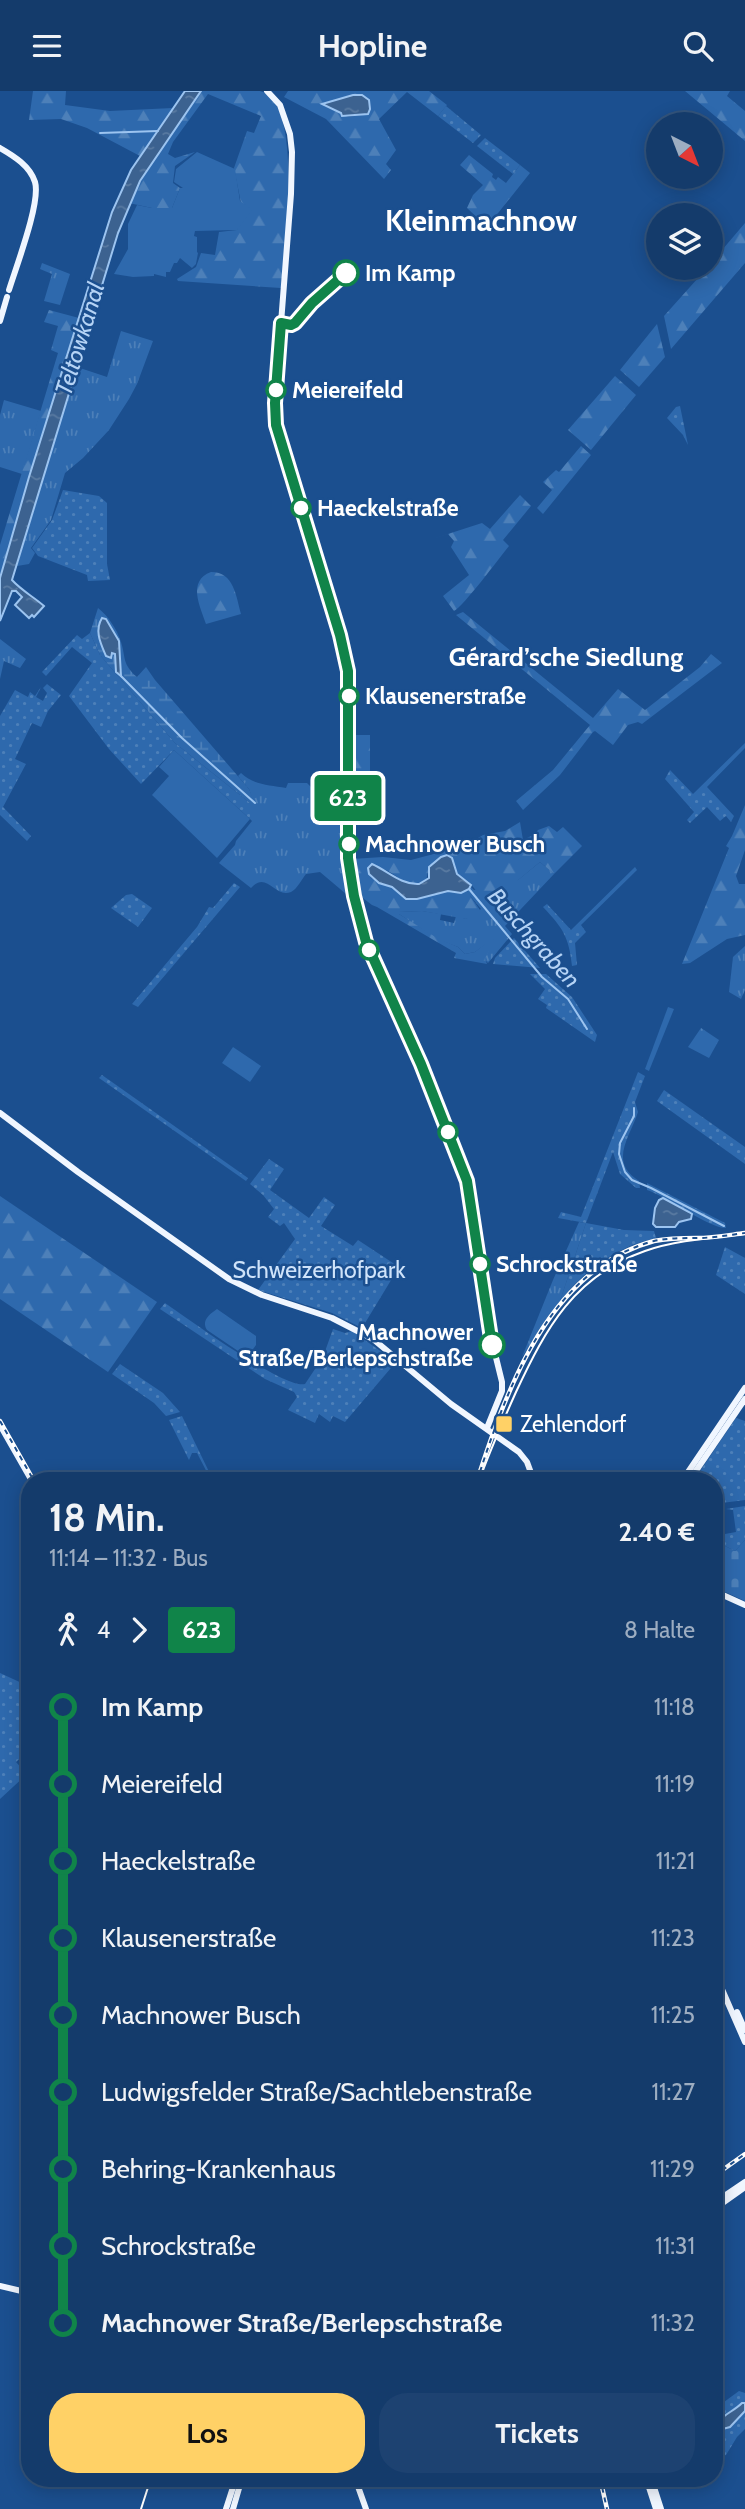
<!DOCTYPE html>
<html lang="de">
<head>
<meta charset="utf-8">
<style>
  body { margin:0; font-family:Cabin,sans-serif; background:#1d4271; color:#f1f3f6; height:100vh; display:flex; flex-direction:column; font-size:26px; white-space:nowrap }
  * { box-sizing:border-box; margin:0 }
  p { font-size:23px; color:#9dadc1 }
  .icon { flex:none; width:38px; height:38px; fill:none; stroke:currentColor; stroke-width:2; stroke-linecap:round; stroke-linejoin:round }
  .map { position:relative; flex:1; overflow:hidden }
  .sheet { position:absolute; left:21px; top:1381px; width:702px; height:1015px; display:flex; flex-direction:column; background:#143b6b; border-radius:28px; box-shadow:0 4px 18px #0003,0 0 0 2px #33557e }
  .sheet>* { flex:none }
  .badge { padding:0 14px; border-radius:5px; font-size:24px; line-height:46px }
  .needle { width:46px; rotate:138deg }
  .controls { position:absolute; left:646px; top:21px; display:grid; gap:14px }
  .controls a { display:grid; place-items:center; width:77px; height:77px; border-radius:50%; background:#143b6b; box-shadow:0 4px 18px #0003,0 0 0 2px #33557e; font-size:35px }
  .map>.badge { position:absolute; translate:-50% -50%; box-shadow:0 0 0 4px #fff }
  .legs { display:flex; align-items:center; gap:10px; height:77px; padding:0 28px; font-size:23px }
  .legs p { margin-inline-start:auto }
  .summary { display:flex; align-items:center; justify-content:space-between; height:119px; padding:0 28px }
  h1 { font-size:38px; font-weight:700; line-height:52px }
  .cta { display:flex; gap:14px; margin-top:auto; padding:14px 28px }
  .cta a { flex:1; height:80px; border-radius:28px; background:#ffd166; color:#111; font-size:28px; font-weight:700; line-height:80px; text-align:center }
  .cta a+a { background:#1d4271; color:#f1f3f6 }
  ul { padding:0 28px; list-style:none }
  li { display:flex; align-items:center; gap:24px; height:77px; font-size:26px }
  li i { display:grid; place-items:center; width:10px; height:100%; margin:0 9px; background:currentColor }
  li i::after { content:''; width:18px; height:18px; margin:-9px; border:5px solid; border-radius:50%; background:#143b6b }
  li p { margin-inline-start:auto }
  li:first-child i { background:linear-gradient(#0000 50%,currentColor 0) }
  li:last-child i { background:linear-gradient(currentColor 50%,#0000 0) }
  header { display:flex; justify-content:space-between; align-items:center; height:91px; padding:0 28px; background:#143b6b; font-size:32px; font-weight:700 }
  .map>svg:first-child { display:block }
  .grass { fill:url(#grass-tufts) }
  .forest { fill:url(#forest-firs); fill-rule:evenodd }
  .wetland { fill:url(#wetland-marsh); fill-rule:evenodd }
  .cemetery { fill:url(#cemetery-stones) }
  .park { fill:url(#park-dots) }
  .pitch { fill:#2e69ad }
  .water { fill:url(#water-ripples); stroke:#9cc4f0; stroke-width:2 }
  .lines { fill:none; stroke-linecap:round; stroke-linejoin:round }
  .stream { stroke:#9cc4f0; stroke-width:2 }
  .major { stroke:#f0f6ff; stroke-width:6 }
  .tram { stroke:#fff; stroke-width:2 }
  .rail-casing { stroke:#fff; stroke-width:4.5 }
  .rail { stroke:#1b4f8f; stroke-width:2; stroke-dasharray:5; stroke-linecap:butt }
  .line-1-casing { stroke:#fff; stroke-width:16 }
  .line-1 { stroke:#108449; stroke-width:10 }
  .stop-1-dot { fill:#fff; stroke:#108449; stroke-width:3.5 }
  .poi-dot { fill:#ffd166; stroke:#1b4f8f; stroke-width:2.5 }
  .labels { text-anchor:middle; stroke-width:5; stroke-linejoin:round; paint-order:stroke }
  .stop-label { font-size:23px; font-weight:bold; fill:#fff; stroke:#1b4f8f; text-anchor:start }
  .park-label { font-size:23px; fill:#cfe3fa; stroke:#1b4f8f }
  .poi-label { font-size:23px; fill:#fff; stroke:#1b4f8f; text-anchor:start }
  .water-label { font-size:24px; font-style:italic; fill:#b5d3f5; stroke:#1b4f8f }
  .quarter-label { font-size:26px; font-weight:bold; fill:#fff; stroke:#1b4f8f }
  .district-label { font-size:30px; font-weight:bold; fill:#fff; stroke:#1b4f8f }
</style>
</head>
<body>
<header><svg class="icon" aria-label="menu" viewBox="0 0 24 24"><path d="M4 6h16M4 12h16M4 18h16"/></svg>Hopline<svg class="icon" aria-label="search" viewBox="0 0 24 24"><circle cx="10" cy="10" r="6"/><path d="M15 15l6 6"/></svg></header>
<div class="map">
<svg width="745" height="2418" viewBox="0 0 745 2418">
  <defs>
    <pattern id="grass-tufts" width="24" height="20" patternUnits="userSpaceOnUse" patternTransform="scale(1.75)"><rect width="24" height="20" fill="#2e69ad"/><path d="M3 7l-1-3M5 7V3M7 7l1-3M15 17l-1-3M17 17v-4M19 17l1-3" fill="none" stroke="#4d80b9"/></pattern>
    <pattern id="forest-firs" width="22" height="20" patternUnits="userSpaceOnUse" patternTransform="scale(1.75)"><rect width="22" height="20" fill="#2e69ad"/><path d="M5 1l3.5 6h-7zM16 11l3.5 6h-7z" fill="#4d80b9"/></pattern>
    <pattern id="wetland-marsh" width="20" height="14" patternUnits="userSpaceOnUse" patternTransform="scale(1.75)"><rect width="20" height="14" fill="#2e69ad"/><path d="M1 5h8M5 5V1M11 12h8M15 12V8" fill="none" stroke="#4d80b9"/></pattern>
    <pattern id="cemetery-stones" width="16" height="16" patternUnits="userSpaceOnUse" patternTransform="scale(1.75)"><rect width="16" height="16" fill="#2e69ad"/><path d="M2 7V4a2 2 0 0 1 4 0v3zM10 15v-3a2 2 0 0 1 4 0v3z" fill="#4d80b9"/></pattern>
    <pattern id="park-dots" width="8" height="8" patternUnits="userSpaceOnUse" patternTransform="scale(1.75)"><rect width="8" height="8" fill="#2e69ad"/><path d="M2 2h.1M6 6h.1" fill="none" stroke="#4d80b9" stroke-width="1.8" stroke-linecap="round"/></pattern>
    <pattern id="water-ripples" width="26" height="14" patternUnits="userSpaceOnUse" patternTransform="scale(1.75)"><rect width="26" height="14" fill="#3c6290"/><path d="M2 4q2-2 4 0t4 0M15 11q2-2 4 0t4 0" fill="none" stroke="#597aa1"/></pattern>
  </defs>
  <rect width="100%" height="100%" fill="#1b4f8f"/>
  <g class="grass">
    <path d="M42,172L70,183L60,214L44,210L52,183L40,178Z"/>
    <path d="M121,240L153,250L137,293L129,308L109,339L83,367L65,382L51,429L31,457L35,462L29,473L17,475L77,276L107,286Z"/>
    <path d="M4,309L41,320L22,383L0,376V324Z"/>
    <path d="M0,548L26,568L20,577L4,570L0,588Z"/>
    <path d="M241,682C253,694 269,694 286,697L288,692H307L316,701L314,719L330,722L331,728L343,731L346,779L352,808L320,781L306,783C302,788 297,798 291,801C275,808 267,779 251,797L219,772L235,754L236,750L252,730L250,728V712H254L249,698L238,685Z"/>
    <path d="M540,771L554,783L505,835L512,843L488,872L484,868L494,847L475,861L465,863L458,856L437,848L399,823V821L422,820L441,823L440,829L454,832L456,825L466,828L481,818L467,801L471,796L474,799L518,789Z"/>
    <path d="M745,855V899L741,908L729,901L733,866Z"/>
    <path d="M701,937L719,949L709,967L688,956Z"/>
    <path d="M579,1131L586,1132L560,1210L522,1266L553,1189Z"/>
  </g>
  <g class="forest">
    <path d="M33,0H66L65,14L110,20L173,17L140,65L87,37L61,28L29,29Z"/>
    <path d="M201,0C216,0 247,0 260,0C305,11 284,162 281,197L178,190L177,188L196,176L201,162L215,164L219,141L237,139L241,112L234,77L247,40L254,42L261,25L208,3L173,51L168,63L175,67L195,61L175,75L173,92L180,97L172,117H152L129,112L153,69Z"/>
    <path d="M288,0H429L447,14L438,25L407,1L379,28L396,59L386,73L391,79L384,88L326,28L284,6ZM353,4L369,13L363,24L348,26L324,15Z"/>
    <path d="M685,0H730L727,5L745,20V50Z"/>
    <path d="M469,64L493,83L492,86L496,89L498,86L506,92L520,74L530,82L487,136L467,117L473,104L483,94L460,74Z"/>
    <path d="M745,132V172L671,258L664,225L707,177H710L711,172Z"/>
    <path d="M49,219L79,227L29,386L0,487V454L58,262L51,259L58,235L44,231Z"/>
    <path d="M657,233L665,266L639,296L620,279Z"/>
    <path d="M615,285L636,304L591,359L568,339Z"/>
    <path d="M581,355L591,364L543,423L537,417L552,399L543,391L556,379L559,381Z"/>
    <path d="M520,404L531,415L503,449L509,455C500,466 463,516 454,520L443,505L469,484L451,456L454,450L448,443L420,452L482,432L490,438Z"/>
    <path d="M211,481C234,481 236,505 241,523L206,533C200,515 187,490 211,481Z"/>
    <path d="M463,521L593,627L618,598L645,619L700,576L711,563L722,572L642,633L638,631L628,634L613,654L595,640L593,641L560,684L523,719L516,710L553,679L590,634L456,524Z"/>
    <path d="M353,644H370V726L367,727V733H353Z"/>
    <path d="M745,714V759L736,785L739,793H745V844L727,848L690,872L682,873L729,757L726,755L732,745Z"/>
    <path d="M520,731L523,749L535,743L538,739L549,735L557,741L563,736L582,755L554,783L540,771L488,814L469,791L457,783L454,776L441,766L429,776L426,790C408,798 402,788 388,780C382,777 375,776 370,774L368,778L371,787L392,796L406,808C420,808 431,803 445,801C453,800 459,803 467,800L482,822L466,828L422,820L399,821V823L437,847L458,856L465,863L475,861L496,844L485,868L487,873L454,867L456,862L377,816L372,814L355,801L352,768L383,766L411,769L445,760L455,761L483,744L505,740Z"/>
    <path d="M0,1105L157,1211L108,1281L0,1208Z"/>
  </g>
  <path class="wetland" d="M98,517C108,525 117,538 121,551C126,567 122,573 137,586L146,576L155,589L249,698L255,712H250L175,652L100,564L90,542ZM106,528L119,550L121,579L115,562H112L111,564L104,562Z"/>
  <path class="cemetery" d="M745,1449V1510L714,1496V1467L721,1453L735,1460Z"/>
  <g class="park">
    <path d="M446,15L481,44L473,52L438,25Z"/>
    <path d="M485,47L520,74L513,83L477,55Z"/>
    <path d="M680,315L688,354L683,344L667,327L676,316Z"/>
    <path d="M63,399L99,405L107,412V473L110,489L88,490L87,484L38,465L32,457L52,429Z"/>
    <path d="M90,542L100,564L175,652L250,712V728L174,659L141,693L109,658L69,605L92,572L72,556L46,585L42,581L77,544L82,548Z"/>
    <path d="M47,593L61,604L48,620L41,636L32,632L15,668L26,673L3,716L31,745L27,750L0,724V625L15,599L28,606L30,601L35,605L41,596L36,606L43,610L47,602L43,597Z"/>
    <path d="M745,652V657L707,696L734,725L731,731L726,725L720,730L707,716L690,732L687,729L694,721L665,688L670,679L693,703Z"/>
    <path d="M635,776L637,779L581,834L586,841L575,852L577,874L572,875C569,846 563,837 543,816L547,813L571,839Z"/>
    <path d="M234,792L240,796L138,916L132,913L197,836L209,816L213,817Z"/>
    <path d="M132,803L152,817L138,836L111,817L126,804Z"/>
    <path d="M514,847L540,877L493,873L495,867Z"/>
    <path d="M530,883H546L572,906L597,944L595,951L546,917L547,914L538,908L545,898Z"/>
    <path d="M638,981L645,985L635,1011L638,1021C630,1046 608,1071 639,1090L640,1097H636L620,1083L613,1061L586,1132L624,1139L654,1140L656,1147C616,1156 585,1179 560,1210L586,1132L558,1127L561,1121L581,1126Z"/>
    <path d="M102,984L248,1087L246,1090L99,987Z"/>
    <path d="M664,999L745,1056V1073L657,1010Z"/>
    <path d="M269,1068L284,1078L270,1099L309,1127L324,1106L335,1114L321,1135L353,1155L358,1149L399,1176L362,1237L332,1222L258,1199L295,1148L284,1132L280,1135L268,1126L274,1118L263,1104L250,1093Z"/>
    <path d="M647,1092L725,1132L726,1137C708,1137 668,1106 647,1099Z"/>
    <path d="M725,1156L745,1167V1203L716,1184Z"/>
    <path d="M165,1212C187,1227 285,1299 305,1293L323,1266L333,1238L345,1242L352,1240L396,1271L345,1331L333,1325L330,1331L319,1323L315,1332L288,1319L297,1306L294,1301L265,1288L160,1218Z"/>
    <path d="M120,1273L163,1302L180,1321L166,1325L154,1312L112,1283Z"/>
    <path d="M182,1325L213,1389H211L197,1362H192L189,1369L169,1329Z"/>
    <path d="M736,1327L745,1330V1409L714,1413V1390L694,1389Z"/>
    <path d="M745,1415V1449L735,1460L721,1453L714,1467V1420L719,1419L715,1427L717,1440H724L725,1443L736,1441L733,1419L726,1418Z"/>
    <path d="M0,1582L26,1594L30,1590V1658L16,1671L27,1683L0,1708Z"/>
    <path d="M739,2300L745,2302V2338L737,2346L726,2364L720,2366L718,2378L714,2379V2310L717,2312L724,2311Z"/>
  </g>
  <g class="pitch">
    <path d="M197,61L235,78L240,110L252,119L237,139L195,140L194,145L197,146V161L198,162L196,173L192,177L180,167L177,172H174L170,181H166V186L154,183V185L133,186L114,183L128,158V133L137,114L152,117H172L180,97H183L174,91L176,78Z"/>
    <path d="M174,659L250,728L217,767L152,704L169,685L159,676Z"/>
    <path d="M668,916L674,918L649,980L645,978Z"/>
    <path d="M233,956L261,975L250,991L222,972Z"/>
    <path d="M217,1218L256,1245V1254L251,1261L241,1262L207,1239C201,1229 210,1223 217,1218Z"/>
  </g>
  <g class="water">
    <path d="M185,0H201L140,90L118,142L12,489C22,500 34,506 44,515L34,526L32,524L29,527L15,514L22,506L16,500H12L0,530V487L29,386L112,121L131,79Z"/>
    <path d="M353,4H362L369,9L370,18L368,23L342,25L341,22L322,13Z"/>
    <path d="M102,527L106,528L119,550L121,585L116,581L115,563L112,562L111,567L106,565C101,553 94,540 102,527Z"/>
    <path d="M447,764L452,767L457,783L471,794L469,798L461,802L448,800L417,808H406L392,796L379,792L369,783L368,777L372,773C388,780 401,794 419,793L429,787V776L441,766Z"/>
    <path d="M663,1107L689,1121L692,1123L691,1128L679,1131L675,1136H656L653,1133L655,1117L659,1109Z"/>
    <path d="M742,2312H745V2320L730,2336L719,2339L716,2336L714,2339C718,2325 732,2322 742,2312Z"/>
  </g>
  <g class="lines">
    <g class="stream">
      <path d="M100,42L158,40"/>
      <path d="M121,585L182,647L255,712"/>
      <path d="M469,798L542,886L568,908L587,938"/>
      <path d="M634,1017V1025L620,1052L619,1063L625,1081L632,1089L651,1097L724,1135"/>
    </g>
    <g class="major">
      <path d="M267,0L280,14L290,43L292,61L291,103L277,284L276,334L340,544L348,580V767L352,800L366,851L421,973L468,1097L489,1238L502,1291V1300L487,1337"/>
      <path d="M0,57C14,65 30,75 35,91C41,111 16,176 9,199"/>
      <path d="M0,230L7,206"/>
      <path d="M0,1022L78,1081L229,1188L262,1204L332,1227L373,1248L451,1313L519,1361L527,1371L534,1390"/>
      <path d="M0,1334L32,1390"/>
      <path d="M682,1390L745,1297"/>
      <path d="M689,1390L745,1308"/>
      <path d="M714,1500L745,1514"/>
      <path d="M714,1871L719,1883"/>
      <path d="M714,1880L745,1951"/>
      <path d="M737,1921L745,1939"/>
      <path d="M714,2112L745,2091"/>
      <path d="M714,2118L745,2096"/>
      <path d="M0,2195L30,2202"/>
      <path d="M355,2387L366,2418"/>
      <path d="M646,2387L656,2418"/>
      <path d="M651,2387L661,2418"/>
      <path d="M226,2418L236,2387"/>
      <path d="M233,2418L242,2387"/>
    </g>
    <g class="tram">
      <path d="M479,1390C490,1359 503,1330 516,1301C546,1237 574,1185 645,1160C677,1149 712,1147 745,1143"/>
      <path d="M141,2418L151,2387"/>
    </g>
    <defs>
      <g id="rail">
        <path d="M0,1330L34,1390"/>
        <path d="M477,1390C507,1297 549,1178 654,1150C669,1147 683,1147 697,1147C713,1147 729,1144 745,1142"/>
        <path d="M714,2085L745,2063"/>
        <path d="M600,2387L607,2418"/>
      </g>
    </defs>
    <use href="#rail" class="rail-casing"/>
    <use href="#rail" class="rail"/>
  </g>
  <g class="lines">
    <defs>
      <path id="line-1" d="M346,182L312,212L295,232L291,234L281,232L275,312L276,334L340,544L348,580V767L354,805L366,851L421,973L467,1090L492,1254"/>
    </defs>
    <use href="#line-1" class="line-1-casing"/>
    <use href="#line-1" class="line-1"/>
  </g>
  <g class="stop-1-dot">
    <circle cx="346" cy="182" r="12"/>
    <circle cx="276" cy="299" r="9"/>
    <circle cx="301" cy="417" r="9"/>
    <circle cx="349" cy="605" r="9"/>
    <circle cx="349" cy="753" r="9"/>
    <circle cx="369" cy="859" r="9"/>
    <circle cx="448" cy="1041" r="9"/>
    <circle cx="480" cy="1173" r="9"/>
    <circle cx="492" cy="1254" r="12"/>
  </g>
  <rect class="poi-dot" x="495" y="1324" width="18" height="18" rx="3.5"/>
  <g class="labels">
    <g class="stop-label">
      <text x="365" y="190">Im Kamp</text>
      <text x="292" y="307">Meiereifeld</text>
      <text x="317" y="425">Haeckelstraße</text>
      <text x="365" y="613">Klausenerstraße</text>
      <text x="365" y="761">Machnower Busch</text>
      <text x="496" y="1181">Schrockstraße</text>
      <text x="473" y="1249" text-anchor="end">Machnower<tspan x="473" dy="26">Straße/Berlepschstraße</tspan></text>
    </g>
    <g class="park-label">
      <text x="319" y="1187">Schweizerhofpark</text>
    </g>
    <g class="poi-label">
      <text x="520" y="1341">Zehlendorf</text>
    </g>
    <g class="water-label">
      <text transform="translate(80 248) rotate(-73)" y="8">Teltowkanal</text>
      <text transform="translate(534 847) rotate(48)" y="8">Buschgraben</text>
    </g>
    <g class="quarter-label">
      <text x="566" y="575">Gérard’sche Siedlung</text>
    </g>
    <g class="district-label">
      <text x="481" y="140">Kleinmachnow</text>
    </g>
  </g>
</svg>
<div class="controls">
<a><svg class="needle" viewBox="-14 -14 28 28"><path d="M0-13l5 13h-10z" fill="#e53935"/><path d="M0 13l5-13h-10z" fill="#9dadc1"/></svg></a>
<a><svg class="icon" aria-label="layers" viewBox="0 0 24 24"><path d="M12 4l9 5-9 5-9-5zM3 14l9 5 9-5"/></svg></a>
</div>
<b class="badge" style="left:348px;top:707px;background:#108449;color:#fff">623</b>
<section class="sheet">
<div class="summary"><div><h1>18 Min.</h1><p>11:14 – 11:32 · Bus</p></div><b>2.40 €</b></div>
<div class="legs"><svg class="icon" aria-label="walk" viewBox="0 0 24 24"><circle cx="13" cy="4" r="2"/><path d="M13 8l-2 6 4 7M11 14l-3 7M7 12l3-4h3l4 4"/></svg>4<svg class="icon" aria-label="forward" viewBox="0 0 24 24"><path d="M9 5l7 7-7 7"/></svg><b class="badge" style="background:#108449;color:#fff">623</b><p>8 Halte</p></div>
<ul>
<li><i style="color:#108449"></i><b>Im Kamp</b><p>11:18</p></li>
<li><i style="color:#108449"></i><span>Meiereifeld</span><p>11:19</p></li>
<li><i style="color:#108449"></i><span>Haeckelstraße</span><p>11:21</p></li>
<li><i style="color:#108449"></i><span>Klausenerstraße</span><p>11:23</p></li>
<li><i style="color:#108449"></i><span>Machnower Busch</span><p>11:25</p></li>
<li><i style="color:#108449"></i><span>Ludwigsfelder Straße/Sachtlebenstraße</span><p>11:27</p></li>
<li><i style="color:#108449"></i><span>Behring-Krankenhaus</span><p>11:29</p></li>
<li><i style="color:#108449"></i><span>Schrockstraße</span><p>11:31</p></li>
<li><i style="color:#108449"></i><b>Machnower Straße/Berlepschstraße</b><p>11:32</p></li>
</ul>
<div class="cta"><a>Los</a><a>Tickets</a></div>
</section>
</div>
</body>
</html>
